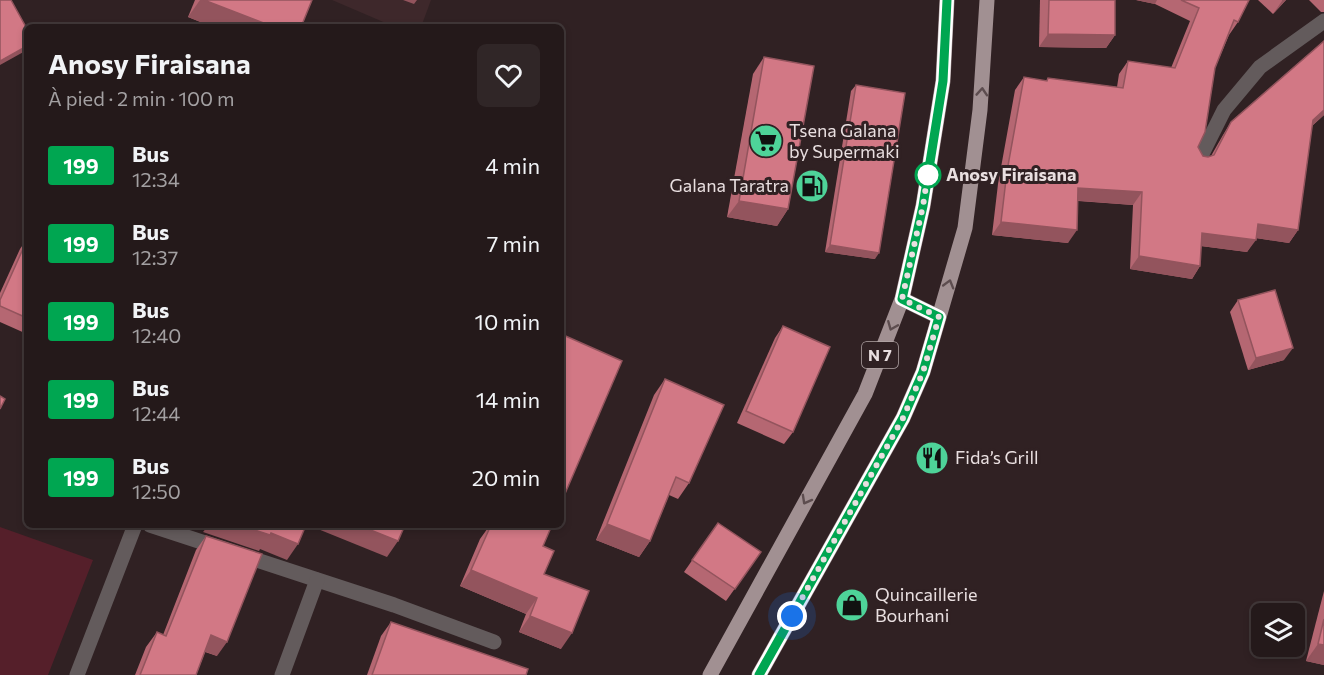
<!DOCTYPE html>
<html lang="fr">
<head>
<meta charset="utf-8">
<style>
  body { margin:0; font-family:Commissioner,sans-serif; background:#302627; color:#f1f3f6; height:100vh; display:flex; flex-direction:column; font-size:22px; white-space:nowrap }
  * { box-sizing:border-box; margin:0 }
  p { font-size:20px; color:#a3a0a2 }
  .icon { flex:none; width:33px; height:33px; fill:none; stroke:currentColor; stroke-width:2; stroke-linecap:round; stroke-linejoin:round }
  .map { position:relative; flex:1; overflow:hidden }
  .panel { position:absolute; left:24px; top:24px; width:540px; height:504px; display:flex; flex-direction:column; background:#24191a; border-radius:9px; box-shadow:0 3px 9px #0003,0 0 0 2px #413839 }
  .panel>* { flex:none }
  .badge { padding:0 12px; border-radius:4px; font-size:21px; line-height:39px }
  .fabs { position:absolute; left:1251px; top:603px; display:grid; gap:12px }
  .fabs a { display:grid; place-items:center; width:54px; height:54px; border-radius:9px; background:#24191a; box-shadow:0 3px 9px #0003,0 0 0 2px #413839; font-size:30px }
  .you { position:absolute; width:30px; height:30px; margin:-15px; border:4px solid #fff; border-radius:50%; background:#1a73e8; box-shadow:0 0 0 9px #1a73e833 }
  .map>.badge { position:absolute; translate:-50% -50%; box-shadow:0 0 0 3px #fff }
  .round { display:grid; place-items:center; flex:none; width:63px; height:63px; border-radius:9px; background:#302627 }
  .overview { display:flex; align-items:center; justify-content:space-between; height:102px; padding:0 24px }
  h1 { font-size:28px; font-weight:700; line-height:45px }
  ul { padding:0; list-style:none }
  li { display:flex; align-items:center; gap:18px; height:78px; padding:0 24px }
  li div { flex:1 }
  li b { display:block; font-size:22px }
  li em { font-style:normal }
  li .badge { min-width:66px; font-weight:700; text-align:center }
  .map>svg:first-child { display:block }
  .built { fill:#3e282b }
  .green { fill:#551f2a }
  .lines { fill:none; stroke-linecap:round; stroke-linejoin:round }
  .street { stroke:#635b5c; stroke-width:15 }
  .primary { stroke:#a19092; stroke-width:15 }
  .wall { fill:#b56772 }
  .shaded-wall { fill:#93545d }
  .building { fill:#d27885; stroke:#93545d; stroke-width:1.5 }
  .oneway { stroke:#5d4d4f }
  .line-casing { stroke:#fff; stroke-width:14 }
  .line { stroke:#00a651; stroke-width:9 }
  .walk { stroke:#e9dfe0; stroke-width:6; stroke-dasharray:0 10.8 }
  .stop-dot { fill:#fff; stroke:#00a651; stroke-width:3 }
  .labels { text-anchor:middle; stroke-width:6; stroke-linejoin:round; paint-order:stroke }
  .shield { fill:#302123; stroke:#b2a6a7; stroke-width:1.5 }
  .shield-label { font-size:16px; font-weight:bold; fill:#e9dfe0 }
  .poi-label { font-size:18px; fill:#e9dfe0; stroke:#302123; text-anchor:start }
  .stop-label { font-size:18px; font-weight:bold; fill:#e9dfe0; stroke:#302123; text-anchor:start }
</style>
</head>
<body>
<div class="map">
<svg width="1324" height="675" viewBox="0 0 1324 675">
  <rect width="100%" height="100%" fill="#302123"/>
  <path class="built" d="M332,0H431L421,27H395Z"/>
  <path class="green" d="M0,527L93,560L48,675H0Z"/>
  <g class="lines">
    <g class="street">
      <path d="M1199,160L1224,110L1260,67L1324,21"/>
      <path d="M902,299L939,317"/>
      <path d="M150,525L394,605L494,642"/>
      <path d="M77,675L135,525"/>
      <path d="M282,675L317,580"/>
    </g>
    <g class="primary">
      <path d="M710,675L865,394L902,299L923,206L943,81L947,0"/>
      <path d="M759,675L903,418L923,372L965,228L980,110L987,0"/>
    </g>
  </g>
  <g class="wall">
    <path d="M195,0H312L301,27H213L188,17Z"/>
    <path d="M1040,0H1115V35L1106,48L1039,47Z"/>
    <path d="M1136,0H1249L1238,22L1229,35L1215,68L1198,147L1203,156L1208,157L1211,156L1223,135L1231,122L1324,41V115L1312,126L1298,230L1289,243L1256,238L1247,252L1201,246L1200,266L1192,279L1130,269L1133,205L1078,201L1068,243L992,235L998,184L1015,90L1024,77L1046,81L1048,78L1117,87L1119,74L1128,61L1171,68L1190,21L1155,4Z"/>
    <path d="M1258,0H1286L1273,14Z"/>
    <path d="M1309,0H1324V12H1321Z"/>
    <path d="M764,57L788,209L777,226L727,217L753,74Z"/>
    <path d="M856,85L875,259L825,252L851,91Z"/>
    <path d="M27,239V334L0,322V293L20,249Z"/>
    <path d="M1238,300L1284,360L1248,370L1230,312Z"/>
    <path d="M783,326L793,432L784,444L737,423L775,338Z"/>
    <path d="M665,379L689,483L678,499L669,495L650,541L639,557L596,540L654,395Z"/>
    <path d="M718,523L761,552L726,601L684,572Z"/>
    <path d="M490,525L500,528L501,525H552L543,546L544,574L561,649L519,632L526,614L460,586L480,539Z"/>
    <path d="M206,536L217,656L205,652L196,675H135L146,647L157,632L163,635L196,550Z"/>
    <path d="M1324,591V665L1306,661Z"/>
    <path d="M391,622L526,675H367L381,636Z"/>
  </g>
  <g class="shaded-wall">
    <path d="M200,0H204L274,27H213L188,17Z"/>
    <path d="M403,0H417L414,4Z"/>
    <path d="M1136,0H1157L1155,4Z"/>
    <path d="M1282,0H1286L1273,14L1282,1Z"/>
    <path d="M1048,34L1115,35L1106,48L1039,47Z"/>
    <path d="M27,46V50L0,65V61Z"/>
    <path d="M1324,110V115L1304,133L1313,120Z"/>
    <path d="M1078,188L1142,192L1133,205L1069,200Z"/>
    <path d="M739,201L788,209L777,226L727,217Z"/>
    <path d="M1001,222L1077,230L1068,243L992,235Z"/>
    <path d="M1258,224L1298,230L1289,243L1249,237Z"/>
    <path d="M1202,233L1256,240L1247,252L1193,245Z"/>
    <path d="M830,245L879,253L875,259L825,252Z"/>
    <path d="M1139,256L1200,266L1192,279L1130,269Z"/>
    <path d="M1293,348L1284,360L1248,370L1256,358Z"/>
    <path d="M607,524L650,541L639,557L596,540Z"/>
    <path d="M209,525H240L271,533L298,544L287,560L260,549L259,551L203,532Z"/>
    <path d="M308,525H358L398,541L387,557Z"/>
    <path d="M471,570L537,598L526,614L460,586Z"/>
    <path d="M530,616L572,633L561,649L519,632Z"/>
    <path d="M211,635L227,642L217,656L201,650Z"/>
    <path d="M1318,644L1324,645V665L1306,661Z"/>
  </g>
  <g class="building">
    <path d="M0,0H11L27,29V46L0,61Z"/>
    <path d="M204,0H312L301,27H274Z"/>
    <path d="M1049,0H1115V35L1048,34Z"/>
    <path d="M1181,0H1249L1238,22L1234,20L1215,68L1205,132L1198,147L1203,156L1208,157L1214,155L1231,122L1324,41V110L1313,120L1298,230L1258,224L1256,240L1202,233L1200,266L1139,256L1142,192L1078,188L1077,230L1001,222L1007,171L1024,77L1047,81L1048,78L1123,88L1128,61L1175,68L1199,8Z"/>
    <path d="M764,57L814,66L788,209L739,201Z"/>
    <path d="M856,85L905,93L879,253L830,245Z"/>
    <path d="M27,240V318L0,306V300Z"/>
    <path d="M1275,290L1293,348L1256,358L1238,300Z"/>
    <path d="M783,326L830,347L793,432L746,411Z"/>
    <path d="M561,334L622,361L561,503Z"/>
    <path d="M665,379L724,405L689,483L676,477L650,541L607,524Z"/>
    <path d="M0,396L5,399L0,409Z"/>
    <path d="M718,523L761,552L735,589L692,560Z"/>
    <path d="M240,525H306L298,544L271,533L270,535Z"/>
    <path d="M358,525H405L398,541Z"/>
    <path d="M491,525H494L504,529L506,525H552L543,546L554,551L544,574L589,591L572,633L530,616L537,598L471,570Z"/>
    <path d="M206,536L262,554L227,642L211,635L196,675H140L157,632L166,636Z"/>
    <path d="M1324,619V645L1318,644Z"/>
    <path d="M391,622L528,669L526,675H372Z"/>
  </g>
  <defs><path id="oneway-chevron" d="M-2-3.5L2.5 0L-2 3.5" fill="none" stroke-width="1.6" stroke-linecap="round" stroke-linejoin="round" transform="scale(1.5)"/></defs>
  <g class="oneway">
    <use href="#oneway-chevron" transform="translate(982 92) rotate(-86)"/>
    <use href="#oneway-chevron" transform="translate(949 284) rotate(-74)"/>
    <use href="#oneway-chevron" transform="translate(892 326) rotate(112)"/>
    <use href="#oneway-chevron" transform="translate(806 500) rotate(119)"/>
  </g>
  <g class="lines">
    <defs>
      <path id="line" d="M759,675L903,418L923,372L939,317L902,299L923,206L943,81L947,0"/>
    </defs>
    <use href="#line" class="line-casing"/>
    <use href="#line" class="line"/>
    <path class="walk" d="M792,616L903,418L923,372L939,317L902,299L923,206L928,173V175"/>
  </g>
  <defs>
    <symbol id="supermarket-disc" viewBox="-11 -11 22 22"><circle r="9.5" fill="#4ed399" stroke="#302123"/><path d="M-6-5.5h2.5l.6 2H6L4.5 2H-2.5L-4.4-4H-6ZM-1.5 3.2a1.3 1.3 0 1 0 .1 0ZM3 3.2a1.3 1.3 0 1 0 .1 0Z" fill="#111"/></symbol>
    <symbol id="fuel-disc" viewBox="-11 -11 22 22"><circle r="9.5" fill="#4ed399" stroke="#302123"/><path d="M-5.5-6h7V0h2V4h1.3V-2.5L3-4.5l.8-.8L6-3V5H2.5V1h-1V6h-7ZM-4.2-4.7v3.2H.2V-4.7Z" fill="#111"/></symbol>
    <symbol id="restaurant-disc" viewBox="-11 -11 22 22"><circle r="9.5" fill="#4ed399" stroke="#302123"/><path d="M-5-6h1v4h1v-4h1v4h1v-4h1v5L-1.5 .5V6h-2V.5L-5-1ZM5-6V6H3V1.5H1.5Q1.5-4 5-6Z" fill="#111"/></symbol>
    <symbol id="shop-disc" viewBox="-11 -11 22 22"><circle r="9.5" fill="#4ed399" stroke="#302123"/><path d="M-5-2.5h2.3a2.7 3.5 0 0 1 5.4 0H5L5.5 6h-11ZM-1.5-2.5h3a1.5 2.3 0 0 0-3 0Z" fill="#111"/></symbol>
  </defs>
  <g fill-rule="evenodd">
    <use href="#supermarket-disc" x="747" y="122" width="38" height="38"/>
    <use href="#fuel-disc" x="793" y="167" width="38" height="38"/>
    <use href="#restaurant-disc" x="913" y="439" width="38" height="38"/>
    <use href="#shop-disc" x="833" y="586" width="38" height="38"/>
  </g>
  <circle class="stop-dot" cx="928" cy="175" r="12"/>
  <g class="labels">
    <rect class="shield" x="862" y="342" width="36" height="26" rx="4.5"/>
    <g class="shield-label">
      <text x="880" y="361">N 7</text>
    </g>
    <g class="poi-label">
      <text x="789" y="137">Tsena Galana<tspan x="789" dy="21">by Supermaki</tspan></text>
      <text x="789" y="192" text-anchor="end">Galana Taratra</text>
      <text x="955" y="464">Fida’s Grill</text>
      <text x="875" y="601">Quincaillerie<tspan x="875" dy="21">Bourhani</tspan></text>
    </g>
    <g class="stop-label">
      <text x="946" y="181">Anosy Firaisana</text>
    </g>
  </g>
</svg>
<div class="fabs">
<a><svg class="icon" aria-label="layers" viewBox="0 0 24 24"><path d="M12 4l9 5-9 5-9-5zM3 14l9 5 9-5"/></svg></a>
</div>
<div class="you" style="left:792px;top:616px"></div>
<section class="panel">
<div class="overview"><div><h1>Anosy Firaisana</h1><p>À pied · 2 min · 100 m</p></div><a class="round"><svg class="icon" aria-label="heart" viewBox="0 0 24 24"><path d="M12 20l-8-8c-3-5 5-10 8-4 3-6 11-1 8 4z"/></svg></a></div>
<ul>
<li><span class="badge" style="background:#00a651;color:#fff">199</span><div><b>Bus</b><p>12:34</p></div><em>4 min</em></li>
<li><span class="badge" style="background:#00a651;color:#fff">199</span><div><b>Bus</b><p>12:37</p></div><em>7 min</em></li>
<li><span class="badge" style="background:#00a651;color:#fff">199</span><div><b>Bus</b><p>12:40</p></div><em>10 min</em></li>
<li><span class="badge" style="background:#00a651;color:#fff">199</span><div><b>Bus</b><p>12:44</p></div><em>14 min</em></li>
<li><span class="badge" style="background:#00a651;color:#fff">199</span><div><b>Bus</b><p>12:50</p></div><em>20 min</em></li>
</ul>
</section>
</div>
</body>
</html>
